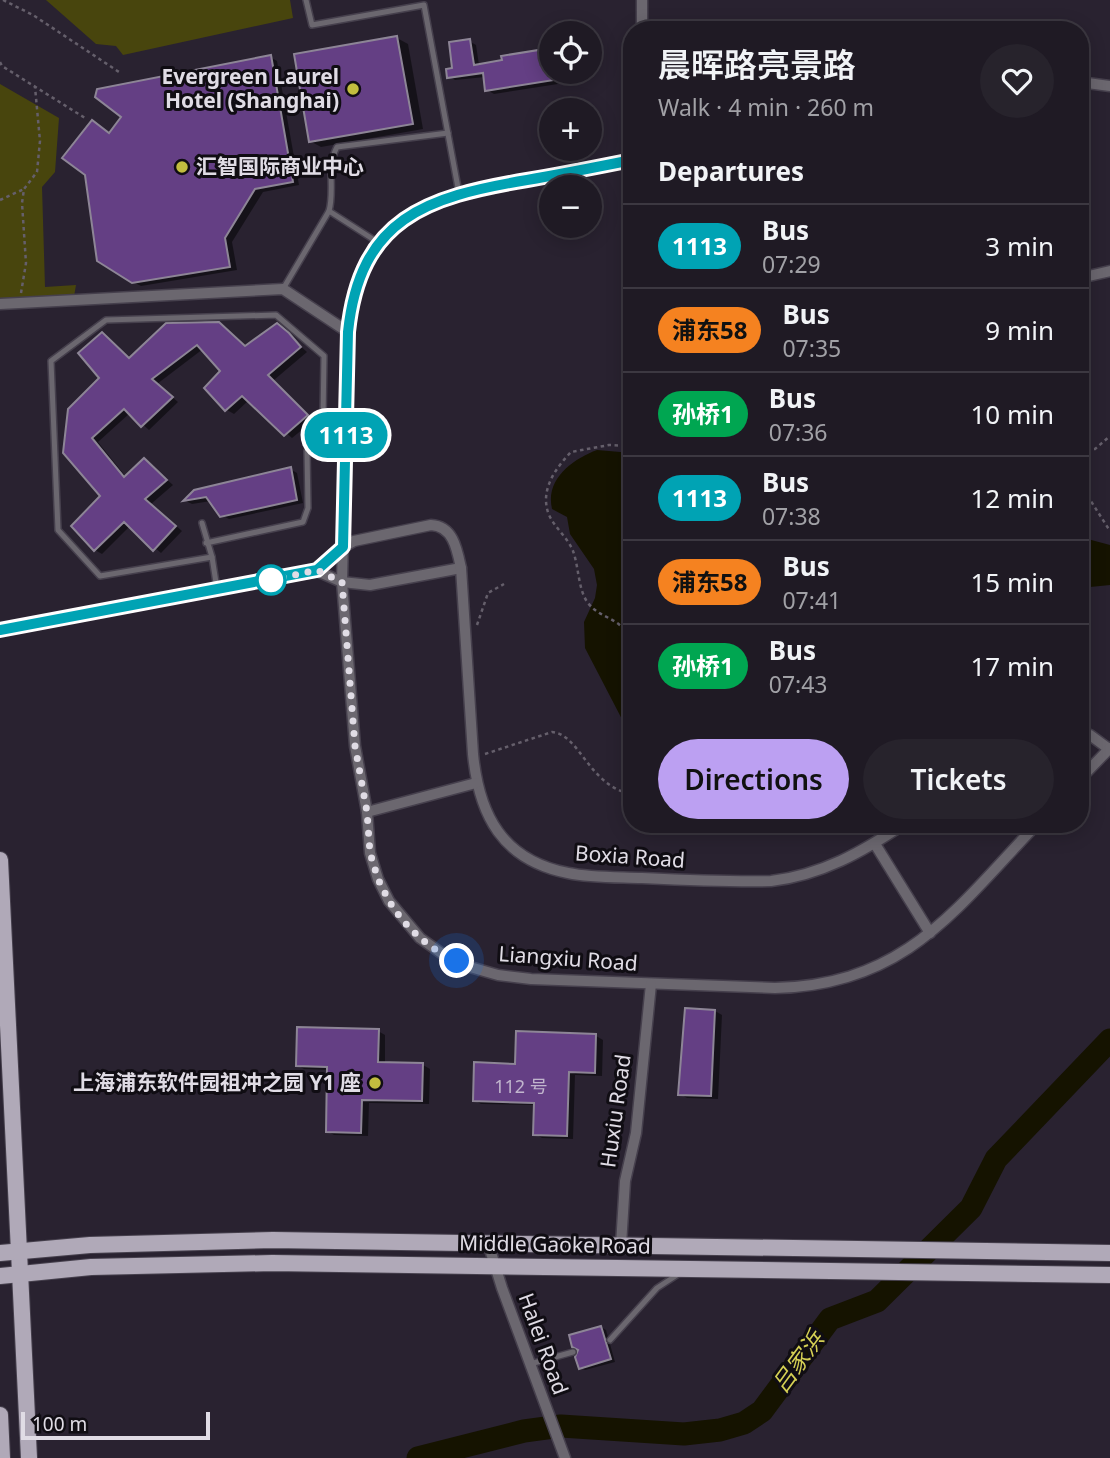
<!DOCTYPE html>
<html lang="en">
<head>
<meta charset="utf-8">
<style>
  body { margin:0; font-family:"Noto Sans","Noto Sans SC",sans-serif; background:#27232c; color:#f1f3f6; height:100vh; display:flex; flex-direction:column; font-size:26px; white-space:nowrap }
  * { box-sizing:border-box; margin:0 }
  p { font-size:23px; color:#a1a1a6 }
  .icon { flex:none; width:38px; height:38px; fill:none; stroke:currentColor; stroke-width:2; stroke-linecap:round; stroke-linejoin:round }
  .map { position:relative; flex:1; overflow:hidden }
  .panel { position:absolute; left:623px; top:21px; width:466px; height:812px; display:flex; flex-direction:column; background:#1f1a24; border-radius:28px; box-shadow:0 4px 18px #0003,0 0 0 2px #3c3841 }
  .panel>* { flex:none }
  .badge { padding:0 14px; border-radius:23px; font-size:24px; line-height:46px }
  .tools { position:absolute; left:539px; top:21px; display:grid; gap:14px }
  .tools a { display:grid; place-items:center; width:63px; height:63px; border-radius:50%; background:#1f1a24; box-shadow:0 4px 18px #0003,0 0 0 2px #3c3841; font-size:35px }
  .scale { position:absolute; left:21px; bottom:18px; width:189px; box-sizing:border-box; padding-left:7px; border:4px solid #e0dce5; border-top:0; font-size:19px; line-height:24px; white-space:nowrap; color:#e0dce5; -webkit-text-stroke:5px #100d13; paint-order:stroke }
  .you { position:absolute; width:35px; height:35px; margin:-18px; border:5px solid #fff; border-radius:50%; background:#1a73e8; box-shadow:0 0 0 10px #1a73e833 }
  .map>.badge { position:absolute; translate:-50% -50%; box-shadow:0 0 0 4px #fff }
  h2 { padding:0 35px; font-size:26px; line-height:63px }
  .round { display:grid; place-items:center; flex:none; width:74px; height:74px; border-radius:37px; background:#27232c }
  .summary { display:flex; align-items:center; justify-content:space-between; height:119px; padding:0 35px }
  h1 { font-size:33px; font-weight:600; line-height:52px }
  .primary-button { display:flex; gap:14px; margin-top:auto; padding:14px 35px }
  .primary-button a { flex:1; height:80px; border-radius:42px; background:#bca0f2; color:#111; font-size:28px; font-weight:600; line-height:80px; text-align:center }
  .primary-button a+a { background:#27232c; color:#f1f3f6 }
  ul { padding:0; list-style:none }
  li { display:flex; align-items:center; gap:21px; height:84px; padding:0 35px; border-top:2px solid #3c3841 }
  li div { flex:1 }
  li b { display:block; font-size:26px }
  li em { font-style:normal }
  li .badge { min-width:77px; font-weight:700; text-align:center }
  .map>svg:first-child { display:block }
  .green { fill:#48450d }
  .water { fill:#151300 }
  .shadow { fill:#0007 }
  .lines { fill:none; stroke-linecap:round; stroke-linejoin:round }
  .river { stroke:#151300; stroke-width:23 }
  .building { fill:#643f84; stroke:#8d8596; stroke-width:2 }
  .lane-casing { stroke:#46404d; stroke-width:8 }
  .street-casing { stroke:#46404d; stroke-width:13 }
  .primary-casing { stroke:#46404d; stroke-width:18 }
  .path { stroke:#655f6b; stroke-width:2.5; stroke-dasharray:3.5 3.5; stroke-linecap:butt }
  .lane { stroke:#6b676f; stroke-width:5 }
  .street { stroke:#6b676f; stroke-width:10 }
  .primary { stroke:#b0a9b8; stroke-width:16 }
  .line-casing { stroke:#fff; stroke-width:16 }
  .line { stroke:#00a3b4; stroke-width:10 }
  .walk { stroke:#e0dce5; stroke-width:7; stroke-dasharray:0 12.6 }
  .poi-dot { fill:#c2bd3f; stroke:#100d13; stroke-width:2.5 }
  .stop-dot { fill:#fff; stroke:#00a3b4; stroke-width:3.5 }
  .labels { text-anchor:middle; stroke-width:6; stroke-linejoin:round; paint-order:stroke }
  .number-label { font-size:18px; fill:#c1b5cd }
  .poi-label { font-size:21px; font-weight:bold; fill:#e0dce5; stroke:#100d13; text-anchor:end }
  .street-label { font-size:21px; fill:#e0dce5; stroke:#100d13 }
  .water-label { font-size:23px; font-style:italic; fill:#d5d054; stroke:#100d13 }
</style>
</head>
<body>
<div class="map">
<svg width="1110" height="1458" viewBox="0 0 1110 1458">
  <rect width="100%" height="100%" fill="#292230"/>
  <g class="green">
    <path d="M46,0H290L293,18L123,55L116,46L96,44Z"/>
    <path d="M0,84L59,118L55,172L42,187L45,287L76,285L73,302L0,299Z"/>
  </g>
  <g class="water">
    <path d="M597,450L632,453V731L625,725L585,648L584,622L595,598L597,585L594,569L570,534L567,517L552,509C545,479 573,459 597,450Z"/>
    <path d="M1080,537L1110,545V585L1080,588Z"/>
  </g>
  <g class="shadow">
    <path d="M397,38L408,44L423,129L321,147L310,141Z"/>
    <path d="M469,41L476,45L479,65L504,61L503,58L551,50V72H589L590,79L494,94L487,90L485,77L455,80L449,76Z"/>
    <path d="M270,57L277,61L299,185L263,192L232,242L237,270L141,286L133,282L110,134Z"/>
    <path d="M219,324L247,347L277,325L307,352L274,380L314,420L292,438L249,400L234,414L227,410L206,388L222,371L203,349L157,384L178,402L149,430L130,413L98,442L126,477L145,460L173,485L151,504L182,531L161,553L130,526L102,554L95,550L103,496L65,453L102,379V334L130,358Z"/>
    <path d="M290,469L297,473L303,503L229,519L221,515L211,501L192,504L186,501L195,492Z"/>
    <path d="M715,1011L722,1015L718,1099L687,1098L680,1094Z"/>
    <path d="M378,1031L385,1035V1064L423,1065L430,1069L429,1104L369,1103L368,1136L334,1135L327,1131L329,1070L304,1069L297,1065Z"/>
    <path d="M596,1036L603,1040L602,1076L575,1075L573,1139L542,1138L535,1134L536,1105L481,1104L474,1100L517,1065Z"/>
    <path d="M601,1327L606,1330L615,1362L585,1370L580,1368V1350Z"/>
  </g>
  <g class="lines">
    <path class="river" d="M418,1458L524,1431L561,1426L684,1434L720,1430L744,1423L762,1411L830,1319L877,1301L971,1208L996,1159L1110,1040"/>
  </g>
  <g class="building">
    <path d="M397,36L413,124L309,142L294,54Z"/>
    <path d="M470,39L474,65L502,60L501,56L551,48V72H572L573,77L485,91L483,73L447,78L446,69L452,68L449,42Z"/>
    <path d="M271,55L293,182L255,189L225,238L230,267L132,283L97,261L85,175L62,158L92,120L109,133L121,117L95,97L97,89Z"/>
    <path d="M219,322L245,346L277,323L289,333L301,347L268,375L308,415L284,436L242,396L225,411L204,388L220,371L197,345L152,379L173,397L141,427L124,409L92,438L124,477L144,458L167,480L145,499L176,526L153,551L124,522L94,551L71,526L100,496L63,453L68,409L99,378L78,353L102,332L129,358L166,323Z"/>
    <path d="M291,467L297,500L220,517L206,497L183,501L194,490Z"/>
    <path d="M685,1008L715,1010L711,1096L678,1095Z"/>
    <path d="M297,1027L379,1029L378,1062L423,1063L422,1101L362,1100L361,1133L326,1132L327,1067L296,1066Z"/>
    <path d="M516,1031L596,1034L595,1073L569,1072L567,1136L533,1135L534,1103L473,1101L474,1062L515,1064Z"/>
    <path d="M601,1326L611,1359L579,1369L575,1357L578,1350L572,1347L569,1335Z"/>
  </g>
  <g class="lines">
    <defs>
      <g id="lane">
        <path d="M306,0L312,25L424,5L459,193"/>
        <path d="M329,211L379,243"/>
        <path d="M283,289L329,211C335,190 326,167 337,147L448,133"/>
        <path d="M202,523L212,557L100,576L58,530L51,361L106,320L276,315L324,356L323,419L307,451L308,508L303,522L206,543"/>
        <path d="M212,557L217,589"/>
        <path d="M610,1340L657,1288L680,1273"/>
        <path d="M530,1364L573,1352"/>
      </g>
      <g id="street">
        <path d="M642,0V30"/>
        <path d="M1080,82L1110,86"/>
        <path d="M632,160C597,167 562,174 527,180C426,197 360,218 348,332L342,582L355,746L367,812L370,853L378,879L389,901L420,938L444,955L470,967L498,975L531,979L775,988C905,985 955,910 1037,824"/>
        <path d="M1080,278L1110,271"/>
        <path d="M0,304L283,289L348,332"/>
        <path d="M317,571L342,582L370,585L461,568"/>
        <path d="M0,630L317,571L343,547L354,541L431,525C453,526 457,549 461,568L473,754C479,815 502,860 568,873C592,878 618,877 642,878C685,880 728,882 771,881C822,875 862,852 904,824"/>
        <path d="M1080,732L1090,735L1109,749"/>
        <path d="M1080,779L1110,748"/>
        <path d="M367,812L476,783"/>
        <path d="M875,844L930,933"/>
        <path d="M488,1243L502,1288L565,1458"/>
        <path d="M621,1245L625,1181L636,1133L651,984"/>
      </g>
      <g id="primary">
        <path d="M0,860L29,1458"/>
        <path d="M0,1253L90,1245L273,1240L1110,1253"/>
        <path d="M0,1276L91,1267L272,1263L1110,1275"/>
        <path d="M0,1415L2,1458"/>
      </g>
    </defs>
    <use href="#lane" class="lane-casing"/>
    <use href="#street" class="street-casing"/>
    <use href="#primary" class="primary-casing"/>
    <g class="path">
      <path d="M3,0L33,15L119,72"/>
      <path d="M0,62L2,66L85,118"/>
      <path d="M0,200L24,189"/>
      <path d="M21,293L26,263L22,203L24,189L37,172L40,141L35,87"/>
      <path d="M632,446L609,445L571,452C556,468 539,490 549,515C555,528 568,538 573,551C579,567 578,590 588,603C601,620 621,616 632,642"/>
      <path d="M1080,450L1095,449L1110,436"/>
      <path d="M1080,484L1110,531"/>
      <path d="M477,625L488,593L504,584"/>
      <path d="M485,754L552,732C580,734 589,787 632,794"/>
    </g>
    <use href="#lane" class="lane"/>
    <use href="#street" class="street"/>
    <use href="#primary" class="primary"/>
  </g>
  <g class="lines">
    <defs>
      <path id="line" d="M0,630L317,570L343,547L348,332C360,218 426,197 527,180C562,174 597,167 632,160"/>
    </defs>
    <use href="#line" class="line-casing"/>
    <use href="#line" class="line"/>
    <path class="walk" d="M271,580L317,570L342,582L355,746L367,812L370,853L378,879L389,901L402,920L420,938L444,956L457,961"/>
  </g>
  <g class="poi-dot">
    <circle cx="353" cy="89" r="7"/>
    <circle cx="182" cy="167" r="7"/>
    <circle cx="375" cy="1083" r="7"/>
  </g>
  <circle class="stop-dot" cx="271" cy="580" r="14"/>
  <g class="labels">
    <g class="number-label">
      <text x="521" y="1093">112 号</text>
    </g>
    <g class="poi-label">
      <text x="339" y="84">Evergreen Laurel<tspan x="339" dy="24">Hotel (Shanghai)</tspan></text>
      <text x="196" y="174" text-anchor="start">汇智国际商业中心</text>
      <text x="361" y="1090">上海浦东软件园祖冲之园 Y1 座</text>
    </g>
    <g class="street-label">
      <text transform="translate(630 857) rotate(4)" y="7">Boxia Road</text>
      <text transform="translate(568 959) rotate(4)" y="7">Liangxiu Road</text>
      <text transform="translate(616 1111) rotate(-82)" y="7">Huxiu Road</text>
      <text transform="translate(555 1245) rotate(1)" y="7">Middle Gaoke Road</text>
      <text transform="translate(543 1344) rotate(70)" y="7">Halei Road</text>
    </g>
    <g class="water-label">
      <text transform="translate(798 1362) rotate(-54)" y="8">吕家浜</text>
    </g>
  </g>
</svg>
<div class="tools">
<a><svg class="icon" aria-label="locate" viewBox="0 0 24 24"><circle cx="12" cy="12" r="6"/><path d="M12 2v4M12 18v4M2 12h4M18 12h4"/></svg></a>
<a>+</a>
<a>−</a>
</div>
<div class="scale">100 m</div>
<div class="you" style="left:457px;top:961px"></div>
<b class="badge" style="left:346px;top:435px;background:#00a3b4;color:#fff">1113</b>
<section class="panel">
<div class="summary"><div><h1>晨晖路亮景路</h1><p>Walk · 4 min · 260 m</p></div><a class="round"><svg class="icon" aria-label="heart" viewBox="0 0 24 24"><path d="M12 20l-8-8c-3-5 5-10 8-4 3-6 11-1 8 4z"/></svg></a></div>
<h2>Departures</h2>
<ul>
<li><span class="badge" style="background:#00a3b4;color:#fff">1113</span><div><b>Bus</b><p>07:29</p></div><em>3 min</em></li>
<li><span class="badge" style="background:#f58220;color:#111">浦东58</span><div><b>Bus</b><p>07:35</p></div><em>9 min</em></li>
<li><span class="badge" style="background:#00a651;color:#fff">孙桥1</span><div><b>Bus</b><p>07:36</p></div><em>10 min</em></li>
<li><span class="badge" style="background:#00a3b4;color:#fff">1113</span><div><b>Bus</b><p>07:38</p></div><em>12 min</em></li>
<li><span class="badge" style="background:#f58220;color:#111">浦东58</span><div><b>Bus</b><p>07:41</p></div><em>15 min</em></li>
<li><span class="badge" style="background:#00a651;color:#fff">孙桥1</span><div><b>Bus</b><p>07:43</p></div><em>17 min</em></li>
</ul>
<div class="primary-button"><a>Directions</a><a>Tickets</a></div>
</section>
</div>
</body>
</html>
